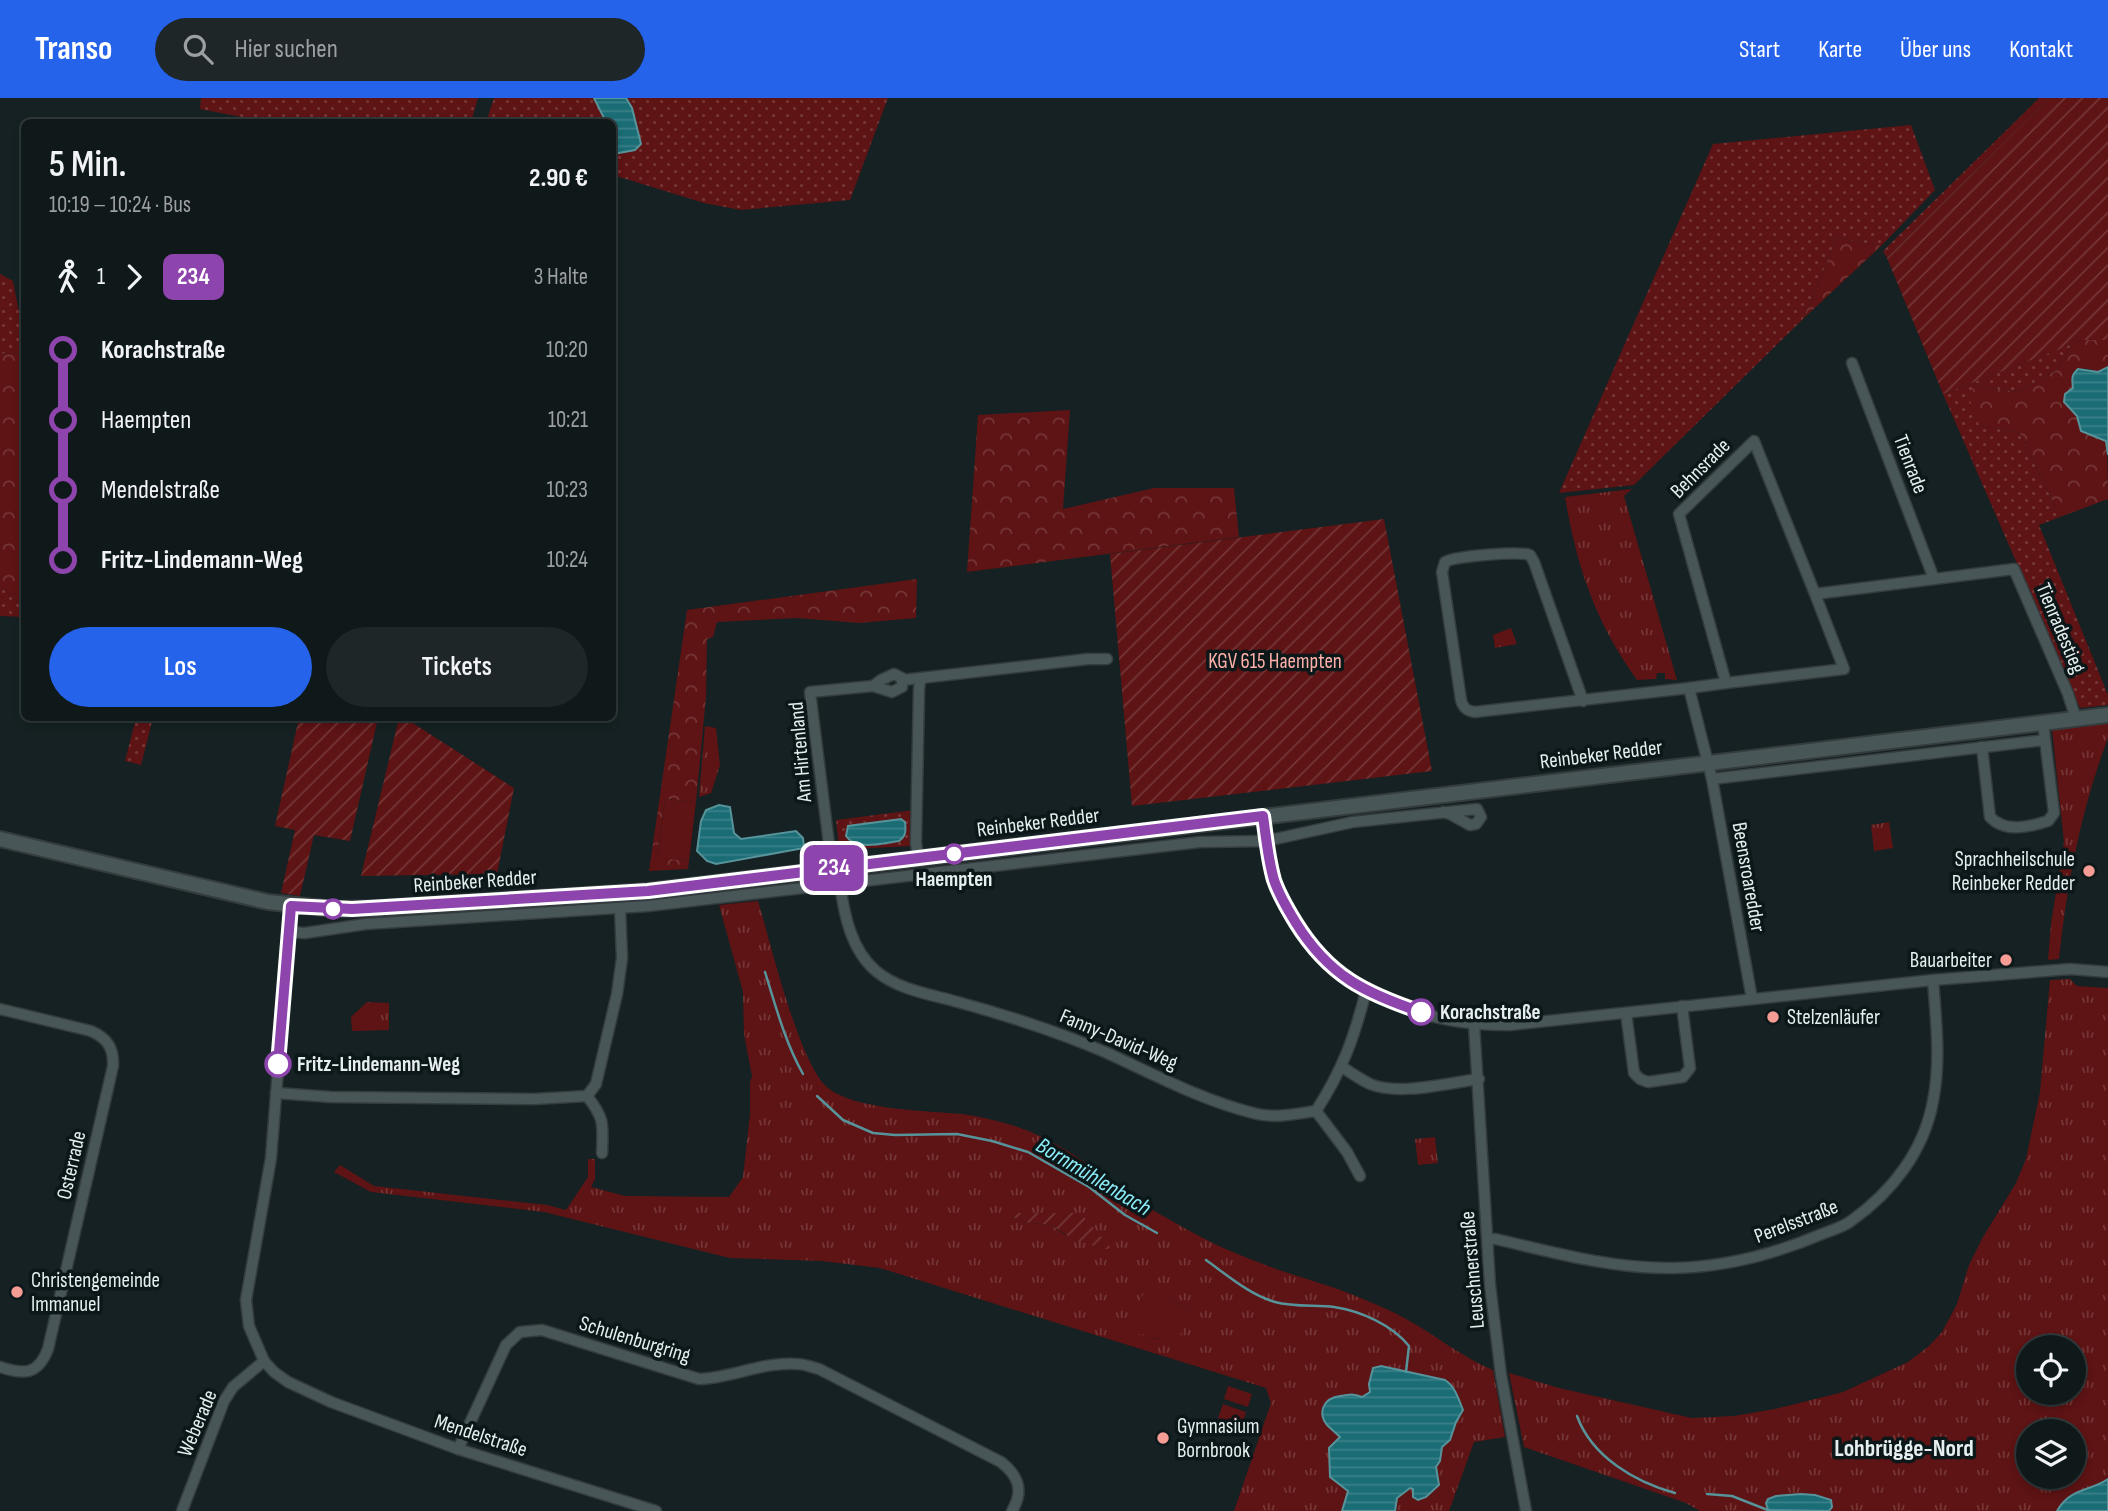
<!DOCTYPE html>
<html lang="de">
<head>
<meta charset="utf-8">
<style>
  body { margin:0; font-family:"Sofia Sans Condensed",sans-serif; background:#1e2627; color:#f1f3f6; height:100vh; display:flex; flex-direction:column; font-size:26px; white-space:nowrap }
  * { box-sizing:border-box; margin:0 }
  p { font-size:23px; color:#9ca0a2 }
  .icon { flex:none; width:38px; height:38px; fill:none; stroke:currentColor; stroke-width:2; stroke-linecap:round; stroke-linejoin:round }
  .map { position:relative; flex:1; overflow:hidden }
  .drawer { position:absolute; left:21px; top:21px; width:595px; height:602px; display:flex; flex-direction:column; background:#10191a; border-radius:10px; box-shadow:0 4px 10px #0003,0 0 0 2px #303839 }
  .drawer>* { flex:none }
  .badge { padding:0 14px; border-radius:10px; font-size:24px; line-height:46px }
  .buttons { position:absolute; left:2016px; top:1237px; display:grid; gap:14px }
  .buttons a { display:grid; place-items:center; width:70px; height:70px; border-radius:50%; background:#10191a; box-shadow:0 4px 10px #0003,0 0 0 2px #303839; font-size:35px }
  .map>.badge { position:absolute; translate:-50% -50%; box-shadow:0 0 0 4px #fff }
  .legs { display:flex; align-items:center; gap:10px; height:77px; padding:0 28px; font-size:23px }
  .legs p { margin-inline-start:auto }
  .head { display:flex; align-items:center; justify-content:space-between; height:119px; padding:0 28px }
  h1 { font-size:38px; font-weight:600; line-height:52px }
  .cta { display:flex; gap:14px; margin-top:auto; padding:14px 28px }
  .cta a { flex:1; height:80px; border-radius:42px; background:#2563eb; color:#fff; font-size:28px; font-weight:600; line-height:80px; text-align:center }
  .cta a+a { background:#1e2627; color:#f1f3f6 }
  ul { padding:0 28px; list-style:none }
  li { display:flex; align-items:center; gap:24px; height:70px; font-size:26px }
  li i { display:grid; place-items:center; width:10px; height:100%; margin:0 9px; background:currentColor }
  li i::after { content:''; width:18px; height:18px; margin:-9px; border:5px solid; border-radius:50%; background:#10191a }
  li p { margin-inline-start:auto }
  li:first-child i { background:linear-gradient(#0000 50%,currentColor 0) }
  li:last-child i { background:linear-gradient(currentColor 50%,#0000 0) }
  header { display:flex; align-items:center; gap:42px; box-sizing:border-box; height:98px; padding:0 35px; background:#2563eb; color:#fff }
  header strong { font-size:33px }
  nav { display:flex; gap:38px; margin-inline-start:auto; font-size:24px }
  .search { width:490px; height:63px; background:#1e2627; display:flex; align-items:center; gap:18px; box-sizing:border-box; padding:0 24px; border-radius:38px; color:#9ca0a2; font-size:26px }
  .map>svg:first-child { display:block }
  .grass { fill:url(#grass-dots) }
  .forest { fill:url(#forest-crowns) }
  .park { fill:url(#park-tufts); fill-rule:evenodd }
  .garden { fill:url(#garden-furrows) }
  .pitch { fill:#5e1314 }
  .water { fill:url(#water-rules); stroke:#57939a; stroke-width:2 }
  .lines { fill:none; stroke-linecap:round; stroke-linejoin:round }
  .stream { stroke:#57939a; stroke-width:2.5 }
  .minor-casing { stroke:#343c3e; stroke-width:13 }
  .secondary-casing { stroke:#343c3e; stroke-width:18 }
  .minor { stroke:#495658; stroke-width:10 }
  .secondary { stroke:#495658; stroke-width:14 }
  .line-1-casing { stroke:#fff; stroke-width:16 }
  .line-1 { stroke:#8e44ad; stroke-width:10 }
  .stop-1-dot { fill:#fff; stroke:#8e44ad; stroke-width:3.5 }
  .poi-dot { fill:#f59c95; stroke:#0b1719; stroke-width:2.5 }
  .labels { text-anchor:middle; stroke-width:7; stroke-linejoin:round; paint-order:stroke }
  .street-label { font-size:21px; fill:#e6eeef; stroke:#0b1719 }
  .park-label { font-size:21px; fill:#ffb0a9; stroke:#0b1719 }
  .poi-label { font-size:21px; fill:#e6eeef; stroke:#0b1719; text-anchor:start }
  .stop-label { font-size:21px; font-weight:bold; fill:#e6eeef; stroke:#0b1719; text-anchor:start }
  .water-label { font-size:23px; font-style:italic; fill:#8ceefa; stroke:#0b1719 }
  .quarter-label { font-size:24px; font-weight:bold; fill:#e6eeef; stroke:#0b1719 }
</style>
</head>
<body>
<header>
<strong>Transo</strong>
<div class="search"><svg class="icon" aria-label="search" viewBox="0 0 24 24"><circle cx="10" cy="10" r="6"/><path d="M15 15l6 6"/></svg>Hier suchen</div>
<nav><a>Start</a><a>Karte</a><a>Über uns</a><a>Kontakt</a></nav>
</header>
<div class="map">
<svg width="2108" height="1413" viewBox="0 0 2108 1413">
  <defs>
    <pattern id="grass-dots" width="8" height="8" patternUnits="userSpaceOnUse" patternTransform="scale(1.75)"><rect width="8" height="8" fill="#5e1314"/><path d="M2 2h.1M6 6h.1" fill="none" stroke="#753636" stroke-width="1.8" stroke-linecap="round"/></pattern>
    <pattern id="forest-crowns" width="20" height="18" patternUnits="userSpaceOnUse" patternTransform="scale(1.75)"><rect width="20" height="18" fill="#5e1314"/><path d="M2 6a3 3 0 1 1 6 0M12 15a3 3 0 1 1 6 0" fill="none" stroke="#753636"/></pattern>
    <pattern id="park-tufts" width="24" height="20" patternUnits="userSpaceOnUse" patternTransform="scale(1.75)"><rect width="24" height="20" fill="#5e1314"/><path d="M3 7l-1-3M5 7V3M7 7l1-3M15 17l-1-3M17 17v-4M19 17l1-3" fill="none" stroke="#753636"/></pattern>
    <pattern id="garden-furrows" width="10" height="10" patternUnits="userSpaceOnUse" patternTransform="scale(1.75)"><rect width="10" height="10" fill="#5e1314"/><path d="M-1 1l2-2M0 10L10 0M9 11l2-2" fill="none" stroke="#753636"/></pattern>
    <pattern id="water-rules" width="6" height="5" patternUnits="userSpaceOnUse" patternTransform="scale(1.75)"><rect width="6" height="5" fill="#1a6c75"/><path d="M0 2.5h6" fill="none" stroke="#3b8189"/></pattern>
  </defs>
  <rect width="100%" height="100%" fill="#152122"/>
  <g class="grass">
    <path d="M201,0H478L471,24H268L200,11Z"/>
    <path d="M494,0H594L606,24H486Z"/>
    <path d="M626,0H888L850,102L741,112L704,105L613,77V56L635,52L632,10Z"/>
    <path d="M2039,0H2049L1887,160L1883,153Z"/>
    <path d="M1911,27L1935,92L1881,148L1837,140L1803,221L1634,387L1559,395L1713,46Z"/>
    <path d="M0,176L13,183L24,240V254L0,256Z"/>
    <path d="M2072,246L2057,272L2018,294L1974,287L1979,327L2020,335L2060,419L2039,427L2108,597V607L2080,610L1943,296Z"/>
    <path d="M0,488L24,509V519L0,518Z"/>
    <path d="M136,620H153L141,667L125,663Z"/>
    <path d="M914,712L911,719V748L855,751L839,749L836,722Z"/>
  </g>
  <g class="forest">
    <path d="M1837,140L1881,148L1803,221Z"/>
    <path d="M2083,242H2108V269L2098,274C2090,271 2080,268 2073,274L2071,311L2077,318L2081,333L2107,343L2108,401L2060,419L2020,335L1979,327L1970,303L1974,287L2018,294L2057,272L2072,246Z"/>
    <path d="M24,254V351L21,362L24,365V509L0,488V256Z"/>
    <path d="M1070,312L1063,411L1154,390H1234L1239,439L967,474L978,317Z"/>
    <path d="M917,481L916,520L859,525L797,520L717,524L713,539L707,541L706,599L696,704L665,701L657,759L689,763L688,771L649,773L687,512Z"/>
  </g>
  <g class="park">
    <path d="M1632,391L1624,398L1677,582L1665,581V575H1657L1656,581L1637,582C1595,523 1577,470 1565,399Z"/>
    <path d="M1511,530L1517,546L1495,550L1493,537Z"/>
    <path d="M2108,625V640C2081,711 2067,785 2059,861L2048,862L2051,826L2064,744L2052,631Z"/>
    <path d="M705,628L716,630L720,667L711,695L699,699Z"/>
    <path d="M1889,724L1893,750L1874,753L1871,727Z"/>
    <path d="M758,803C770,842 799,967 828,990C855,1012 928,1013 962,1016C978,1018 993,1022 1008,1026C1074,1045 1114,1092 1172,1123C1199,1139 1228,1153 1258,1164C1292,1178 1329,1186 1363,1201C1377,1207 1392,1213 1406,1221C1436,1237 1461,1259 1493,1272L1505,1339L1474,1344L1449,1413H1395L1397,1400L1410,1390L1426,1399L1439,1387L1436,1369L1440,1363L1442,1349L1450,1342L1456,1324L1461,1318V1307L1458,1303L1455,1291L1445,1282L1381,1268L1373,1270L1370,1294L1362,1299L1334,1298L1325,1325L1340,1339L1329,1350L1330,1379L1348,1392L1342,1413H1234L1271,1305L1266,1290L880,1170L822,1163L730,1160L544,1114L371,1094L334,1074L340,1067L374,1088L547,1107L566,1112L588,1079V1061H595V1081L591,1089L625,1098L729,1099L743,1079L750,1016V984L752,978L744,936L743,894L719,807ZM1009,1116L1084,1119L1065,1137L1051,1127L1021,1124ZM1170,1202L1190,1210L1165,1240L1147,1241Z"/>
    <path d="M2070,881L2077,888L2108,890V1413H1700L1686,1405L1524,1349L1509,1275L1559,1290L1692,1320L1734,1318L1775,1311L1843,1294L1908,1264L1929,1248L1942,1234L1957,1206L1969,1167L1983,1139L2016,1085L2026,1061L2040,994L2050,882ZM2028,1250H2074V1295H2028ZM2028,1334H2074V1379H2028Z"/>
    <path d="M367,904L389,905V932L352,933L351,919Z"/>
    <path d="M1435,1039L1438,1065L1418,1067L1415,1041Z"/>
  </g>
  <g class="garden">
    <path d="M2049,0H2108V242H2083L1943,296L1887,160Z"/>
    <path d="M1384,421L1432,673L1132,708L1110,456Z"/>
    <path d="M299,620H378L350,743L314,737L300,798L281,795L295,732L275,728Z"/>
    <path d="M399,620H405L514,690L497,776L361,778Z"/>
    <path d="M1007,1115H1076L1084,1119L1112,1151H1103L1071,1140L1051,1127L1021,1124Z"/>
  </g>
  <g class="pitch">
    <path d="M1604,397L1607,425L1593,426L1591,398Z"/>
    <path d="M665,701L696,704L689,763L657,760Z"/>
    <path d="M1147,1188L1170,1202L1190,1210L1178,1243L1165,1240L1146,1241L1145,1236L1124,1238Z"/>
    <path d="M1228,1288L1252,1296L1248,1309L1224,1301Z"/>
    <path d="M1223,1306L1246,1314L1242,1328L1218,1320Z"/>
  </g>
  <g class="water">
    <path d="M594,0H626L632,10L641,46L635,52L613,56L612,24H606Z"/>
    <path d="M2108,269V357L2106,343L2081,333L2077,318L2064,304L2065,296L2073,290C2072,282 2071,277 2078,271L2098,274Z"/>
    <path d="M719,707L730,709L734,735L741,741L796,733L803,740L804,750L716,766L707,763L697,753L701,723L706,712Z"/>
    <path d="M901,721L905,724C906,733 906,738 899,743C883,745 856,753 846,738L848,728Z"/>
    <path d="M1381,1268L1445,1282C1455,1288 1459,1302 1463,1312L1456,1324L1450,1342L1442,1349L1440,1363L1436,1369L1439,1387L1426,1399L1418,1402L1413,1399V1391L1410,1390L1397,1400L1395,1413H1342L1348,1393L1330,1379L1329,1350L1340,1339C1336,1335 1331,1331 1327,1327C1317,1314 1324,1300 1340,1298C1349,1297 1353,1295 1362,1299L1370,1294L1369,1286L1373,1270Z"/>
    <path d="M2108,1381V1413H2057C2070,1390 2088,1394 2108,1381Z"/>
    <path d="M1801,1396L1815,1397L1831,1402L1832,1409L1829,1413L1768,1412L1766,1405L1768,1401L1776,1398Z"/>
  </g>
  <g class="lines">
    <g class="stream">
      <path d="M765,874C776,909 785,944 803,976"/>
      <path d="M817,998L843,1022L873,1035L895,1037L957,1036L992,1043L1028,1054L1089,1089L1125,1117L1157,1135"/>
      <path d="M1206,1162C1227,1177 1250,1197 1275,1204C1293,1209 1315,1207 1334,1209C1361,1213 1392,1227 1409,1248L1406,1274"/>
      <path d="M1577,1318C1592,1359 1635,1384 1675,1395"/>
      <path d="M1707,1396L1732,1398L1770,1413"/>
    </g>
    <defs>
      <g id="minor">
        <path d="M1852,265L1934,481"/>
        <path d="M1815,496L1844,571L1726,585L1679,416L1754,343L1815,496L2014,471L2068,596L2076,621"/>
        <path d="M903,582L1088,561H1107"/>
        <path d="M1726,585L1689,590L1712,681L1752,901"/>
        <path d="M1583,603L1534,464L1530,457C1519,453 1455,458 1445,464L1442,474L1461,602C1463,610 1467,613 1475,614L1689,590"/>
        <path d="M1982,649L1990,719C2005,735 2029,729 2048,723L2054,715L2043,625"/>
        <path d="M1712,681L2045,642"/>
        <path d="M1263,718C1266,741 1268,765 1276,787C1312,884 1411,928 1510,927L1933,882L2070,871L2108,874"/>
        <path d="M918,760L916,745L919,591L920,583L923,580"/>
        <path d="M832,770L810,594L873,588L892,594L902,589V580L894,576L881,582L873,588"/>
        <path d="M840,786C844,816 851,852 876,873C897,891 928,896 954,903C1006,917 1056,933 1105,954C1153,976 1201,1002 1253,1015C1273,1021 1295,1016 1316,1013C1343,971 1354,940 1366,893"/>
        <path d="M291,808L271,1060L246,1202L249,1228L264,1263L274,1274L288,1284L331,1304L458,1351L656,1413"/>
        <path d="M289,834L305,835L366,826L648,808L1200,744L1266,743L1353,724L1477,711L1481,719L1476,726L1470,727L1450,716L1443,714"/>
        <path d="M0,911L91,933C107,940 114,950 113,968L48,1251C38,1277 24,1277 0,1269"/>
        <path d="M1626,915L1634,975L1640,981L1648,984L1683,979L1690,970L1682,908"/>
        <path d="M1474,926L1490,1187L1501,1277L1526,1413"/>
        <path d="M1342,969C1351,975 1360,981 1370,986C1399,998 1448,985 1479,981"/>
        <path d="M276,995L331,999L534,1001L587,998L596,986L617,896L622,860L620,810"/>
        <path d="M587,998C605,1021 603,1026 602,1055"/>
        <path d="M1316,1013L1347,1054L1360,1078"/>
        <path d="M1488,1141H1496C1555,1155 1613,1171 1674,1170C1726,1169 1775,1156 1822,1136C1832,1132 1843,1129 1851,1123C1892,1094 1924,1053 1933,1003C1941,963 1936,922 1933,882"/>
        <path d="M458,1351L506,1247L520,1234L542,1232L699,1281C732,1280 764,1263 797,1266C804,1266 812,1269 819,1271L1001,1364C1019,1378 1024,1393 1012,1413"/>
        <path d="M182,1413L224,1303L233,1289L264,1263"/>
      </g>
      <path id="secondary" d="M0,741L268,804L334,811L381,810L648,793L2108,617"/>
    </defs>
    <use href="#minor" class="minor-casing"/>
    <use href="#secondary" class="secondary-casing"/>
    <use href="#minor" class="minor"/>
    <use href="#secondary" class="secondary"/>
  </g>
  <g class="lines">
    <defs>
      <path id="line-1" d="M278,966L291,808L352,811L648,793L1263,718C1266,739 1268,761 1274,782C1279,797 1288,812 1296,825C1329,878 1365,895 1421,914"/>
    </defs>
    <use href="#line-1" class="line-1-casing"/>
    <use href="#line-1" class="line-1"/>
  </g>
  <g class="stop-1-dot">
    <circle cx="954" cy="756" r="9"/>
    <circle cx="333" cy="811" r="9"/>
    <circle cx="1421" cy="914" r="12"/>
    <circle cx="278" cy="966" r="12"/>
  </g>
  <g class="poi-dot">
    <circle cx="2089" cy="773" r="7"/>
    <circle cx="2006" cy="862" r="7"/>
    <circle cx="1773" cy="919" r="7"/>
    <circle cx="17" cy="1194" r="7"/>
    <circle cx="1163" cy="1340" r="7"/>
  </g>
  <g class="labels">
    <g class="street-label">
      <text transform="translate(1911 366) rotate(69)" y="7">Tienrade</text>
      <text transform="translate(1700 370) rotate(-45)" y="7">Behnsrade</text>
      <text transform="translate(2061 530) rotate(67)" y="7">Tienradestieg</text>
      <text transform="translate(800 654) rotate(-95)" y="7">Am Hirtenland</text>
      <text transform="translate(1601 656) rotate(-7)" y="7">Reinbeker Redder</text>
      <text transform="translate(1038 724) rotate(-7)" y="7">Reinbeker Redder</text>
      <text transform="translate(1749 779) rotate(80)" y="7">Beensroaredder</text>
      <text transform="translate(475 783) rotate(-4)" y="7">Reinbeker Redder</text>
      <text transform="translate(1119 941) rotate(23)" y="7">Fanny-David-Weg</text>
      <text transform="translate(71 1067) rotate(-77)" y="7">Osterrade</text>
      <text transform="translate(1796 1123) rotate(-21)" y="7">Perelsstraße</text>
      <text transform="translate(1472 1172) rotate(-95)" y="7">Leuschnerstraße</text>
      <text transform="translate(635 1241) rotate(17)" y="7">Schulenburgring</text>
      <text transform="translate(197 1325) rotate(-67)" y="7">Weberade</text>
      <text transform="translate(481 1337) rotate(18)" y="7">Mendelstraße</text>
    </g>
    <g class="park-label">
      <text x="1275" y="570">KGV 615 Haempten</text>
    </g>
    <g class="poi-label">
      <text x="2075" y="768" text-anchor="end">Sprachheilschule<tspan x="2075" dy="24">Reinbeker Redder</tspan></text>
      <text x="1992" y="869" text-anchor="end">Bauarbeiter</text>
      <text x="1787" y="926">Stelzenläufer</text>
      <text x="31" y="1189">Christengemeinde<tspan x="31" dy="24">Immanuel</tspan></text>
      <text x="1177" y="1335">Gymnasium<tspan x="1177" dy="24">Bornbrook</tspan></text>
    </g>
    <g class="stop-label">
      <text x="954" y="788" text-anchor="middle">Haempten</text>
      <text x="1440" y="921">Korachstraße</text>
      <text x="297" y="973">Fritz-Lindemann-Weg</text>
    </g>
    <g class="water-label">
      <text transform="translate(1094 1078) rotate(31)" y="8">Bornmühlenbach</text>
    </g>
    <g class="quarter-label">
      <text x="1904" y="1358">Lohbrügge-Nord</text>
    </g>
  </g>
</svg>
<div class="buttons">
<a><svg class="icon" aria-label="locate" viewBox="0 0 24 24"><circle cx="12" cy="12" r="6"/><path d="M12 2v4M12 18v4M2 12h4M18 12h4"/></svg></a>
<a><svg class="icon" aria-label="layers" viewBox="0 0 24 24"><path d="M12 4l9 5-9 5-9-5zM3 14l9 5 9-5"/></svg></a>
</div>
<b class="badge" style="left:834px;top:770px;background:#8e44ad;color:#fff">234</b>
<section class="drawer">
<div class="head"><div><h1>5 Min.</h1><p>10:19 – 10:24 · Bus</p></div><b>2.90 €</b></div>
<div class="legs"><svg class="icon" aria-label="walk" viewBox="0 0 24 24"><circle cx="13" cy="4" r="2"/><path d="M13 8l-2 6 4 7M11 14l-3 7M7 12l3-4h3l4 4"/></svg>1<svg class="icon" aria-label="forward" viewBox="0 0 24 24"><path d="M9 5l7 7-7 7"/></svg><b class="badge" style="background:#8e44ad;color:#fff">234</b><p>3 Halte</p></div>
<ul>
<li><i style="color:#8e44ad"></i><b>Korachstraße</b><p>10:20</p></li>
<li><i style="color:#8e44ad"></i><span>Haempten</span><p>10:21</p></li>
<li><i style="color:#8e44ad"></i><span>Mendelstraße</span><p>10:23</p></li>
<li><i style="color:#8e44ad"></i><b>Fritz-Lindemann-Weg</b><p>10:24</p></li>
</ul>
<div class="cta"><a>Los</a><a>Tickets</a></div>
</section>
</div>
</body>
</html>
